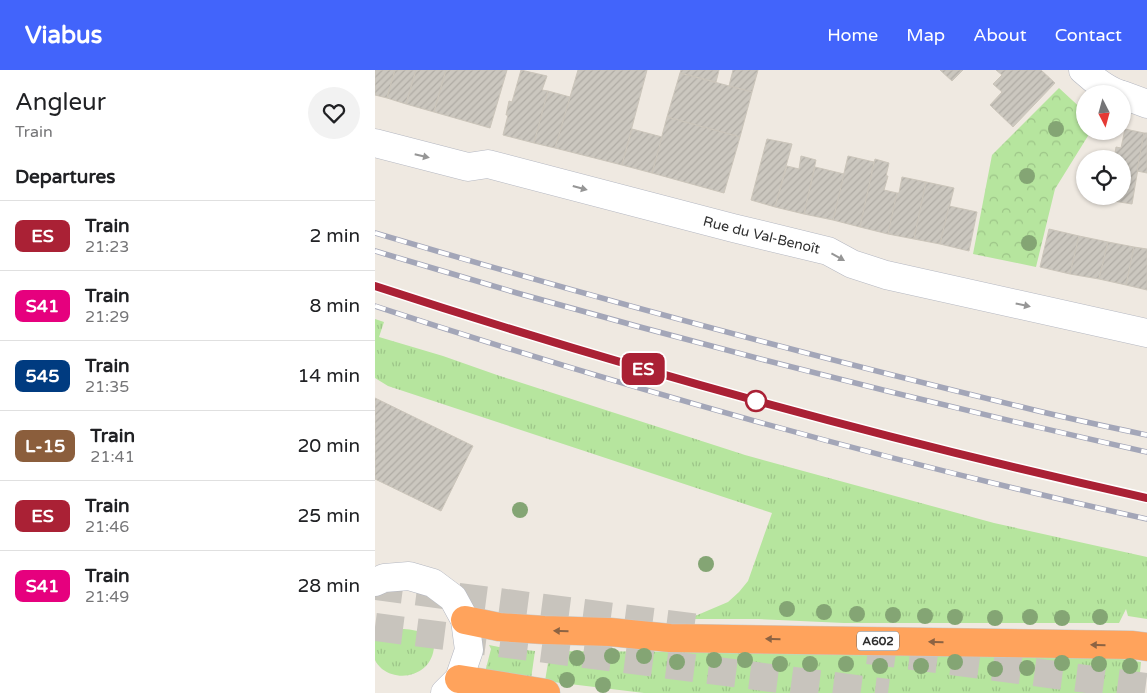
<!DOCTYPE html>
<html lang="en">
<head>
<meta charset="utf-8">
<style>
  body { margin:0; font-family:"Varela Round",sans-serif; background:#f2f2f2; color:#202124; height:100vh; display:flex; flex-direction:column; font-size:19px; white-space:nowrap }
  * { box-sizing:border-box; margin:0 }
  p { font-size:16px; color:#757577 }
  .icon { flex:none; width:28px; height:28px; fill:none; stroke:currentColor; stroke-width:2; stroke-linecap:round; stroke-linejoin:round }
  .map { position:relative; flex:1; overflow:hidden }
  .sheet { display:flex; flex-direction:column; background:#fff; width:375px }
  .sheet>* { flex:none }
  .badge { padding:0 10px; border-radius:8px; font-size:18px; line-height:32px }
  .needle { width:32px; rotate:174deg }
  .fabs { position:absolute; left:701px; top:15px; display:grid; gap:10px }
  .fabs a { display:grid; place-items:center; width:55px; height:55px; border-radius:50%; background:#fff; box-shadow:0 1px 4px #0004; font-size:25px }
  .map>.badge { position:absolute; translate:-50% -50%; box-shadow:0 0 0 2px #fff }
  h2 { padding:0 15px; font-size:19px; line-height:45px }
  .round { display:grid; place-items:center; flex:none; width:52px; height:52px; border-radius:26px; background:#f2f2f2 }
  .overview { display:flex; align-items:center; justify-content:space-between; height:85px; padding:0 15px }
  h1 { font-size:24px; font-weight:600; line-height:38px }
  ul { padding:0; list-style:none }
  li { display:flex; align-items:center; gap:15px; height:70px; padding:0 15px; border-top:1px solid #e0e0e0 }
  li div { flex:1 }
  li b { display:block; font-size:19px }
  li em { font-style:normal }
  li .badge { min-width:55px; font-weight:700; text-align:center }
  header { display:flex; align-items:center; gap:30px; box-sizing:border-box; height:70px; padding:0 25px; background:#4264fb; color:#fff }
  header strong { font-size:24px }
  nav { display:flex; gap:28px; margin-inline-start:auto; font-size:18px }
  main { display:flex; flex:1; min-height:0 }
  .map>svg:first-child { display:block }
  .grass { fill:url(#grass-tufts) }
  .forest { fill:url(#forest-crowns) }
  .building { fill:url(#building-hatch); stroke:#cbc5ba }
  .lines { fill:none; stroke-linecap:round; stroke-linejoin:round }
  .motorway-tunnel { stroke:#c8c4bd; stroke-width:28; stroke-dasharray:28 14; stroke-linecap:butt }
  .minor-casing { stroke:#b4b7c1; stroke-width:29 }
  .secondary-casing { stroke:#b4b7c1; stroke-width:29 }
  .motorway-casing { stroke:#c9c9c9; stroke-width:29 }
  .minor { stroke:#fff; stroke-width:28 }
  .secondary { stroke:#fff; stroke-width:28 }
  .motorway { stroke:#ffa35c; stroke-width:28 }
  .rail-casing { stroke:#a3a6b8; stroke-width:5.5 }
  .rail { stroke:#fff; stroke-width:4; stroke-dasharray:11; stroke-linecap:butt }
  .tree { fill:#84a574 }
  .oneway { fill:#969696 }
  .oneway2 { fill:#8c6343 }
  .line-casing { stroke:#fff; stroke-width:11 }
  .line { stroke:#aa2135; stroke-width:8 }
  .stop-dot { fill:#fff; stroke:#aa2135; stroke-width:2.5 }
  .labels { text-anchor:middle; stroke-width:4; stroke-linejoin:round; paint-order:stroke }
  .shield { fill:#fff; stroke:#6d6d6d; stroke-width:1 }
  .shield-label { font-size:12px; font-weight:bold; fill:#2e2e2e }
  .street-label { font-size:14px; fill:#2e2e2e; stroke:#fff }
</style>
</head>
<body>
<header>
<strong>Viabus</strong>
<nav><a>Home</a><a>Map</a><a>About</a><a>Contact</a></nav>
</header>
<main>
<section class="sheet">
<div class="overview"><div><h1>Angleur</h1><p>Train</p></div><a class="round"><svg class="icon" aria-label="heart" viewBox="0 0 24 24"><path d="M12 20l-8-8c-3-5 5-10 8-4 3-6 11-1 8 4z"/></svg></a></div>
<h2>Departures</h2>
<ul>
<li><span class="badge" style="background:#aa2135;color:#fff">ES</span><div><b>Train</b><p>21:23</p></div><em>2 min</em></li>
<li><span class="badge" style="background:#e6007e;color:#fff">S41</span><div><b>Train</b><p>21:29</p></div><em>8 min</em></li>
<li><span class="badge" style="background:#003b80;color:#fff">545</span><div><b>Train</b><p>21:35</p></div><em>14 min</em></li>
<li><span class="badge" style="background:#8b5e3c;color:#fff">L-15</span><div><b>Train</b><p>21:41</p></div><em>20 min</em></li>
<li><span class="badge" style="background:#aa2135;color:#fff">ES</span><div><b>Train</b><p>21:46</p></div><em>25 min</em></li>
<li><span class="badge" style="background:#e6007e;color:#fff">S41</span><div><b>Train</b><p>21:49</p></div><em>28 min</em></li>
</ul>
</section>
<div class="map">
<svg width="772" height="623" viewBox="0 0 772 623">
  <defs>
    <pattern id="grass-tufts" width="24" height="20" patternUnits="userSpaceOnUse" patternTransform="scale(1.25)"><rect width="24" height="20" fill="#b6e59e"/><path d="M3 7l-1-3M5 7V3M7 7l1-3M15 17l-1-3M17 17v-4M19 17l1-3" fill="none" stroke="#9dc588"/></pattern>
    <pattern id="forest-crowns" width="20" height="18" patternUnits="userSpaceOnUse" patternTransform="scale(1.25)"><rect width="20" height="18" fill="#b6e59e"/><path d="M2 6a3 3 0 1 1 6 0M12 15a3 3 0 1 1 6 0" fill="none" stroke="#9dc588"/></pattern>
    <pattern id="building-hatch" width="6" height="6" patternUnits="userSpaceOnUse" patternTransform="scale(1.25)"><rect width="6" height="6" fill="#cbc7bf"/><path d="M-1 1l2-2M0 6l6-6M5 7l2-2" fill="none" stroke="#afaba4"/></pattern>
  </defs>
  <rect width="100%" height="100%" fill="#efe9e1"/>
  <g class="grass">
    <path d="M0,249L9,252L4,267L68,286L122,305L370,385L619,453L772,487V549L753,546L751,539L744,553H469L383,549H313L353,532L364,522L373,511L397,443L13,316L0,308Z"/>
    <path d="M0,559C9,562 19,559 29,559C39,559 47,564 57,561C58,566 60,571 59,576C58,603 27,614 7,599C4,596 1,593 0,590C0,583 0,567 0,559Z"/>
    <path d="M114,575L124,577L160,581L156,609L109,606L116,579Z"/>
    <path d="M175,581L512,583L741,588L766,592L763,623H269L170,611Z"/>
  </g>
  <path class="forest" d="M684,18L710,42V61H716L680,119L661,197L598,184L617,85Z"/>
  <g class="building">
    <path d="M0,0H20L12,28L0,25Z"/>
    <path d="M20,0H41L31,34L12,28Z"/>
    <path d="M41,0H71L59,42L31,34Z"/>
    <path d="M71,0H132L115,58L59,42Z"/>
    <path d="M146,0L172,6L167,20L173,21L159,73L128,65L133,45H131L134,31L137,32Z"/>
    <path d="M203,0H272L247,95L180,78Z"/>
    <path d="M306,0H344L341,12L305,3Z"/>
    <path d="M358,0H383L377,22L354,16Z"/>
    <path d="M565,0H588L577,11Z"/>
    <path d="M621,0H666L680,13L638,57L615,35L627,22L618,14L627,5Z"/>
    <path d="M305,3L377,22L365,67L292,47Z"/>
    <path d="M173,21L195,27L180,78L159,73Z"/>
    <path d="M292,47L365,67L349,123L277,103Z"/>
    <path d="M257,59L287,67L277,103L247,95Z"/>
    <path d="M750,59L769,63L757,134L732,130V126H748V89H739L741,77L746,78Z"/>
    <path d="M769,63H772V103L762,101Z"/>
    <path d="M392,69L417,74L400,137L376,130Z"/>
    <path d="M426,86L441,90L429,144L400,137L412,96L424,99Z"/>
    <path d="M473,86L499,92L485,157L458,150Z"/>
    <path d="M500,89L514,93L511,106H513L509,120L522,123L513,164L485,157Z"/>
    <path d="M440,97L469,104L458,150L429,144Z"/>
    <path d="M527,107L551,112L539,169L513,164L522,123H524Z"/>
    <path d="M551,112L579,118L565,174L539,169Z"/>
    <path d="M574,136L602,142L594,181L565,174Z"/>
    <path d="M674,159L704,166L695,204L665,197Z"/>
    <path d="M704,166L733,172L724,209L695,204Z"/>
    <path d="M733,172L759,177L751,215L724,209Z"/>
    <path d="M759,177L772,179V220L751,215Z"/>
    <path d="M0,328L98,376L66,441L0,409Z"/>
  </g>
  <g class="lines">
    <g class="motorway-tunnel">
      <path d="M0,516L324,558"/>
      <path d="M0,557L513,623"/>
      <path d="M493,580L772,617"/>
    </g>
    <defs>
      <g id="minor">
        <path d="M708,0C719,10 730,19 744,24"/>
        <path d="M748,25L772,34"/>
        <path id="s1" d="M0,73L93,97L113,94L358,158L453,181L477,194L511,205L772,263"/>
      </g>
      <path id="secondary" d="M0,512L9,508L34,506L58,513L78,528L90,550L94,580L84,609L70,623"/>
      <g id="motorway">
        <path d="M90,550L124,557L169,560L235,562L295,568L758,575L772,577"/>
        <path d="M84,609L171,623"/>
      </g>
    </defs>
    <use href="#minor" class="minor-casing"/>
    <use href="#secondary" class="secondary-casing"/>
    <use href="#motorway" class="motorway-casing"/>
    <use href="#minor" class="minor"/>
    <use href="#secondary" class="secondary"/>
    <use href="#motorway" class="motorway"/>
    <defs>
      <g id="rail">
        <path d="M0,163C213,226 427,284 643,336C686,347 729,356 772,365"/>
        <path d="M0,181C47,195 95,209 142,223C351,282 561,335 772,382"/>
        <path d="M0,216C253,300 512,370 772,428"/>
        <path d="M0,236C253,319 511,391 772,449"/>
      </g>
    </defs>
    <use href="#rail" class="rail-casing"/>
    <use href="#rail" class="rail"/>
  </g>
  <g class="tree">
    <circle cx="681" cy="59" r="8"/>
    <circle cx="652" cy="106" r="8"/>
    <circle cx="654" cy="173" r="8"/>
    <circle cx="145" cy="440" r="8"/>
    <circle cx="331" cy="494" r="8"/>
    <circle cx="412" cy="539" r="8"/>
    <circle cx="449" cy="542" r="8"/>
    <circle cx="482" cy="544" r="8"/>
    <circle cx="518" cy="545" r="8"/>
    <circle cx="550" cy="546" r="8"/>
    <circle cx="580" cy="547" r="8"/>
    <circle cx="655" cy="547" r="8"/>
    <circle cx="725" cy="547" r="8"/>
    <circle cx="620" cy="548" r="8"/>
    <circle cx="687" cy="548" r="8"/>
    <circle cx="237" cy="586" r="8"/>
    <circle cx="269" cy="586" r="8"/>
    <circle cx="202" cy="588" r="8"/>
    <circle cx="339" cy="590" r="8"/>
    <circle cx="370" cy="590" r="8"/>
    <circle cx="302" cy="592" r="8"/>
    <circle cx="580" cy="592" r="8"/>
    <circle cx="687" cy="593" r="8"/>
    <circle cx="405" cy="594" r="8"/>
    <circle cx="435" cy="594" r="8"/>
    <circle cx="471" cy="594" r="8"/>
    <circle cx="724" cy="594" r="8"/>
    <circle cx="505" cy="596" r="8"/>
    <circle cx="546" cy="596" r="8"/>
    <circle cx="755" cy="596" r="8"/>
    <circle cx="652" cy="598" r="8"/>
    <circle cx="620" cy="599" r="8"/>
    <circle cx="192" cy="610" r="8"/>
    <circle cx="228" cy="615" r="8"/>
  </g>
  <defs><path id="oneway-solid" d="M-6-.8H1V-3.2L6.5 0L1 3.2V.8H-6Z" transform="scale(1.25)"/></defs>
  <g class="oneway">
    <use href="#oneway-solid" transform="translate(47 86) rotate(13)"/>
    <use href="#oneway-solid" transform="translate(205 118) rotate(15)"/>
    <use href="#oneway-solid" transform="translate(463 187) rotate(29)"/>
    <use href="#oneway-solid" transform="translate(648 235) rotate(12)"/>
  </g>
  <g class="oneway2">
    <use href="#oneway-solid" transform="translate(186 561) rotate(-178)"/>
    <use href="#oneway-solid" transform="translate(398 569) rotate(-179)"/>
    <use href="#oneway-solid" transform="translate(561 572) rotate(-179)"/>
    <use href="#oneway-solid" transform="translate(723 575) rotate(-179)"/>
  </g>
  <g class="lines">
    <defs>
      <path id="line" d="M0,216C254,299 511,370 772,428"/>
    </defs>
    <use href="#line" class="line-casing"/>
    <use href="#line" class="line"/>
  </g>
  <circle class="stop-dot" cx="381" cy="331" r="10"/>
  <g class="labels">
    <rect class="shield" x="482" y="561.5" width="42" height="19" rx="4"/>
    <g class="shield-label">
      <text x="503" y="575">A602</text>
    </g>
    <g class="street-label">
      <text dy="5" stroke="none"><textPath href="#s1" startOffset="399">Rue du Val-Benoît</textPath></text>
    </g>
  </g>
</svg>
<div class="fabs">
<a><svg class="needle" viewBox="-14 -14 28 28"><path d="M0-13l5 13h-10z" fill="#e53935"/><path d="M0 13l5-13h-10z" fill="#757577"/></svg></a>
<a><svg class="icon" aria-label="locate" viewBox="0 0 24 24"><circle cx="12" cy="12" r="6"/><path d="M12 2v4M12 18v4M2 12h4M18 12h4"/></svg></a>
</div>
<b class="badge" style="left:268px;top:299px;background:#aa2135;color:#fff">ES</b>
</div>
</main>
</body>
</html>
